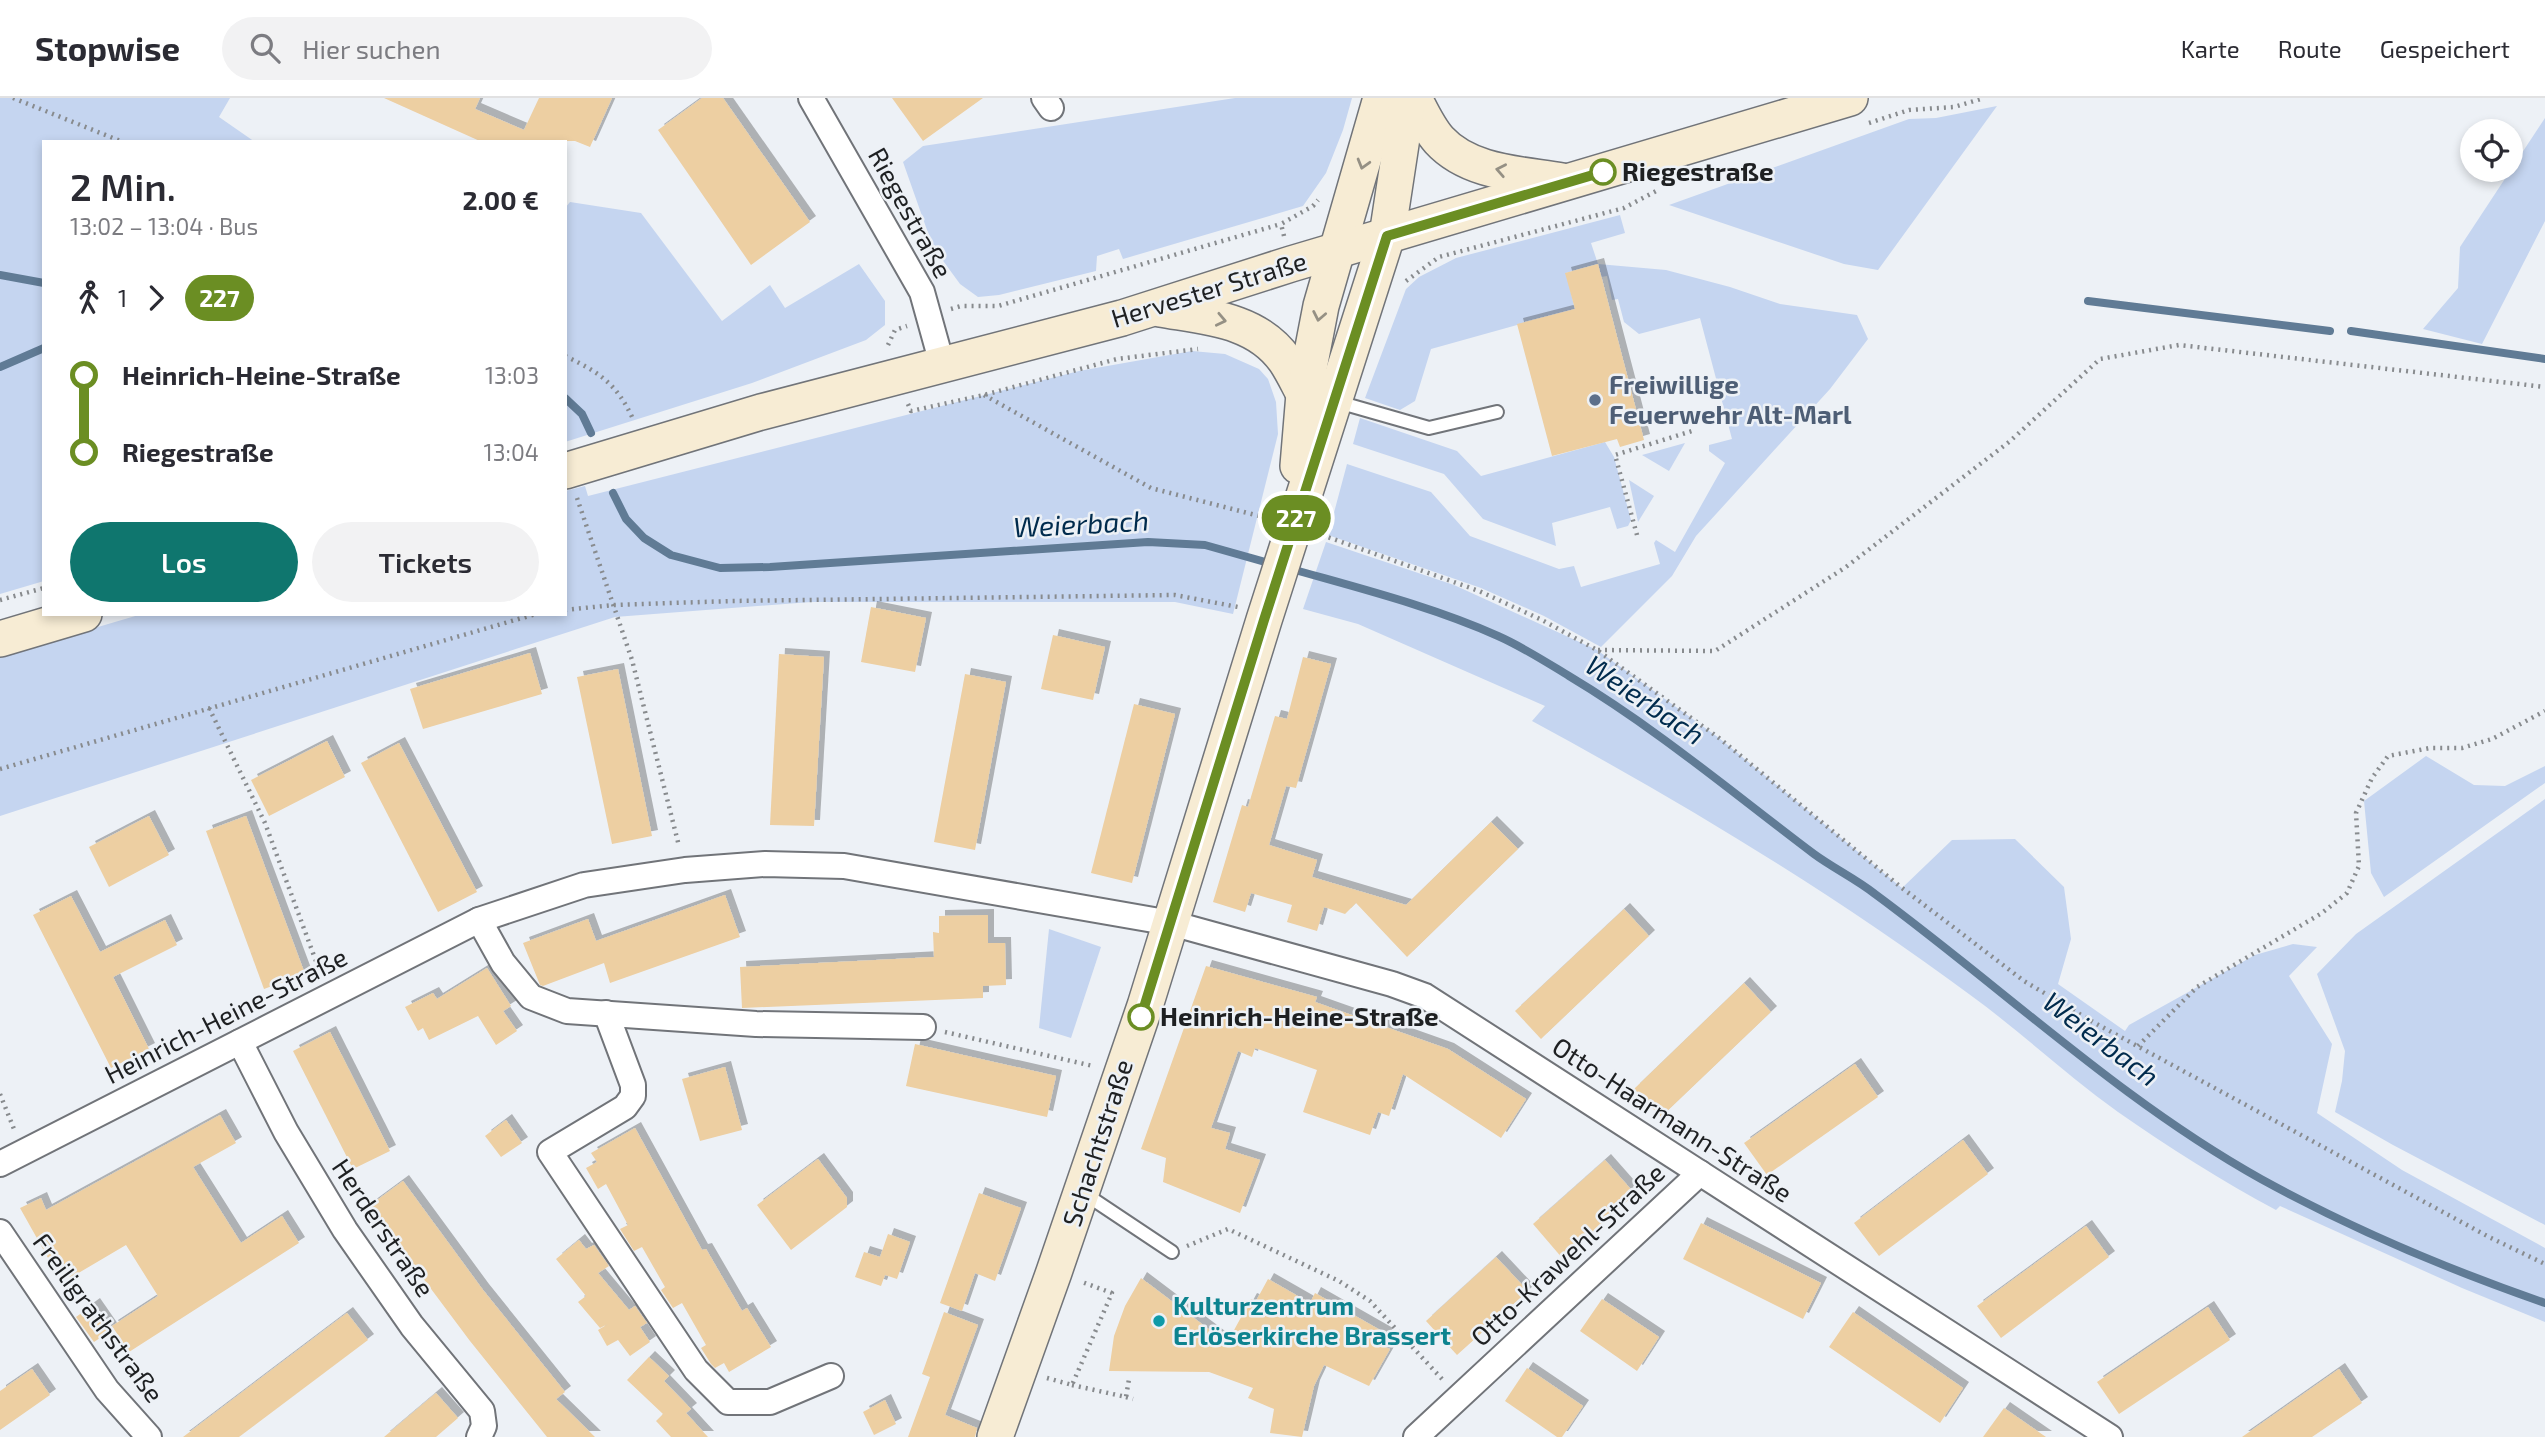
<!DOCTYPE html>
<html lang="de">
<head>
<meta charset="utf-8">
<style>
  body { margin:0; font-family:"Exo 2",sans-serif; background:#f2f2f3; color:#2b2b33; height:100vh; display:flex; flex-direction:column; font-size:26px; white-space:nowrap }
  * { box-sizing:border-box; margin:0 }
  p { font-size:23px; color:#7c7c81 }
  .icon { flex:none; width:38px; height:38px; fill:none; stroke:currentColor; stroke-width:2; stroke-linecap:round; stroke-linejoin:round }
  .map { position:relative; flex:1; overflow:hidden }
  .side { position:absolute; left:42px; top:42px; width:525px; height:476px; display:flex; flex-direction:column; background:#fff; border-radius:0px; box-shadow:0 4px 10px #0003 }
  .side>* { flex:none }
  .badge { padding:0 14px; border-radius:23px; font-size:24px; line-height:46px }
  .fabs { position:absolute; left:2460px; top:21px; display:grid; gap:14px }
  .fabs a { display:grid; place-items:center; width:63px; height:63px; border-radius:50%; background:#fff; box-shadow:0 4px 10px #0003; font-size:35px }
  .map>.badge { position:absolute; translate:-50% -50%; box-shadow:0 0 0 4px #fff }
  .legs { display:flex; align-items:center; gap:10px; height:77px; padding:0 28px; font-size:23px }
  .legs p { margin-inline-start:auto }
  .summary { display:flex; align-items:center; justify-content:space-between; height:119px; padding:0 28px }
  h1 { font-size:38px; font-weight:600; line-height:52px }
  .button { display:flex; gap:14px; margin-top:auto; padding:14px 28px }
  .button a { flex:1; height:80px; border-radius:42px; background:#0f766e; color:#fff; font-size:28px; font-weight:600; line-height:80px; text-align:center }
  .button a+a { background:#f2f2f3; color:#2b2b33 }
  ul { padding:0 28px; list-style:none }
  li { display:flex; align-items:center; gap:24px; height:77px; font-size:26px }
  li i { display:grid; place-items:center; width:10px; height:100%; margin:0 9px; background:currentColor }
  li i::after { content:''; width:18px; height:18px; margin:-9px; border:5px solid; border-radius:50%; background:#fff }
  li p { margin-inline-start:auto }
  li:first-child i { background:linear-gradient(#0000 50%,currentColor 0) }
  li:last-child i { background:linear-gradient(currentColor 50%,#0000 0) }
  header { display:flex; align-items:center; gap:42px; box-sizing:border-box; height:98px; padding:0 35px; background:#fff; border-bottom:2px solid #e1e1e2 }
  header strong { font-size:33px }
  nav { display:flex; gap:38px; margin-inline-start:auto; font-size:24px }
  .search { width:490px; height:63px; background:#f2f2f3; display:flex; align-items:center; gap:18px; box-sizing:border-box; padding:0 24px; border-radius:38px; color:#7c7c81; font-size:26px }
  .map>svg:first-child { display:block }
  .green { fill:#c5d5f0 }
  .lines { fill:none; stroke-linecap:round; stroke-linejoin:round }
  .stream { stroke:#607b95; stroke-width:8 }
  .building { fill:#edcfa2; filter:url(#shadow) }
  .lane-casing { stroke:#717479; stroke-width:16 }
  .street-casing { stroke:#717479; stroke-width:28 }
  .secondary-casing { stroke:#717479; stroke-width:38 }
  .path { stroke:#888b8e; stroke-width:4.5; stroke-dasharray:2 5; stroke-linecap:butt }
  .lane { stroke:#fff; stroke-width:12 }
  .street { stroke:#fff; stroke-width:24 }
  .secondary { stroke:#f7ecd4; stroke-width:35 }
  .oneway { stroke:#959084 }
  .line-1-casing { stroke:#fff; stroke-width:16 }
  .line-1 { stroke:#6b8e23; stroke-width:10 }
  .stop-1-dot { fill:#fff; stroke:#6b8e23; stroke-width:3.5 }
  .service-dot { fill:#5c6f8a; stroke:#edf1f6; stroke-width:2.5 }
  .culture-dot { fill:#0f9aa8; stroke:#edf1f6; stroke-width:2.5 }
  .labels { text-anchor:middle; stroke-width:5; stroke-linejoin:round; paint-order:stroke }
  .stop-label { font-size:26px; font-weight:bold; fill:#1e2022; stroke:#edf1f6; text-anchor:start }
  .street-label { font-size:26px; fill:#1e2022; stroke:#edf1f6 }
  .service-label { font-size:26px; font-weight:bold; fill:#4e5e75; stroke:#edf1f6; text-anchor:start }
  .culture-label { font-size:26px; font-weight:bold; fill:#0d838f; stroke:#edf1f6; text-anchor:start }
  .water-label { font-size:28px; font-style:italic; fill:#002b4d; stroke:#edf1f6 }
</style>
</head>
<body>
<header>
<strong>Stopwise</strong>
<div class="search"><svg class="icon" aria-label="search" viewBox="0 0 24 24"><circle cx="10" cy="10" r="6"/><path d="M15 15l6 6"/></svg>Hier suchen</div>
<nav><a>Karte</a><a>Route</a><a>Gespeichert</a></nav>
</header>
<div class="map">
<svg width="2545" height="1339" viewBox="0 0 2545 1339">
  <defs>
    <filter id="shadow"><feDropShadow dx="6" dy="-6" stdDeviation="0" flood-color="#0004"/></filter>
  </defs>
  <rect width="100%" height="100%" fill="#edf1f6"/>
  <g class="green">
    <path d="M0,0H230L219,19L255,44H44V483L0,496Z"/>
    <path d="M1235,0H1352L1343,32L1326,75L1303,108L1123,161L1119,151L1097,158L1096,173L999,197L978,199L960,186L933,149L903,64L923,48Z"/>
    <path d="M1997,8L1878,172L1844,166L1669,107L1909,21L1936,20Z"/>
    <path d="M2545,20V123L2482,246L2423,231L2458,190L2460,149Z"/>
    <path d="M570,104L641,115L722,223L770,187L785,210L859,166L885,203V227L866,242L752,285L565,344V110Z"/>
    <path d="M1620,117L1625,135L1591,145L1598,166L1666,172L1730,189L1780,206L1857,217L1868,241L1830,291L1696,438L1672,478L1601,549L1544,518L1481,490L1328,437L1347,366L1431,394L1470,438L1559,471L1574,468L1581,489L1660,466L1654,445L1656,442L1675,454L1725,365L1709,353V347L1732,341L1700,220L1639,236L1624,224L1618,201L1612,202L1607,178L1601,179L1598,166L1566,175L1575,211L1431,251L1415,303L1400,312L1365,300L1406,191L1419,179L1456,160Z"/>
    <path d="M1192,253L1225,256L1259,271L1268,281L1276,304L1278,336L1233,516L1175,504H811L615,519L0,718V558L142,516H565V393L585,388L588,398L1079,273Z"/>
    <path d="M1360,320L1457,353L1481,378L1605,344L1614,359L1631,422L1628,428L1617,431L1610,409L1552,425L1556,448L1483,421L1444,376L1353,346Z"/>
    <path d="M1685,345L1669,373L1642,357Z"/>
    <path d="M1629,382L1654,398L1638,424Z"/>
    <path d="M1326,444L1454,487L1597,552L1719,640L1902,790L1952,742L2015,741L2064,789L2071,841L2058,886L2125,933L2129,927L2255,857L2293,846L2317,849L2289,878L2332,946L2317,1015L2402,1072L2545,1150V1224L2462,1190L2280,1108L2276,1112C2222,1083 2168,1049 2118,1014C2068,978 2022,935 1973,899C1833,795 1685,706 1532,623L1545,608L1358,526L1303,511Z"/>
    <path d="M2426,658L2474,687L2505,688L2545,668V685L2384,799L2371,775L2364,703Z"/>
    <path d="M2545,701V1127L2393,1047L2335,1014L2342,983L2345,953L2317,876L2356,836Z"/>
    <path d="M1049,831L1101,849L1071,940L1039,930Z"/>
  </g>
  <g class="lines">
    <g class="stream">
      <path d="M0,177L44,185"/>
      <path d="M2088,203L2330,233"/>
      <path d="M2351,233L2545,261"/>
      <path d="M0,269L44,250"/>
      <path d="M565,300L582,316L591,335"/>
      <path d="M613,395L626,421L644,440L671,457L720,470L770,469L1148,444L1205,447L1272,466"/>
      <path d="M1288,470C1358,490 1431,508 1498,538C1523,549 1546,564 1569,578C1656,630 1733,695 1814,756C1833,770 1856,781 1875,796C2004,891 2121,1003 2261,1081C2352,1131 2447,1171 2545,1205"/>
    </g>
  </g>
  <g class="building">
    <path d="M384,0H480L475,11L524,32L539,0H612L590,49L575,43L482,44Z"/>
    <path d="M702,0H723L810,124L751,167L658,32Z"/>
    <path d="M892,0H983L923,43Z"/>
    <path d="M1598,166L1644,342L1620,349L1617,341L1552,358L1517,226L1575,211L1565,175Z"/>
    <path d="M871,509L926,520L915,574L861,564Z"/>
    <path d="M1053,537L1105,549L1093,602L1041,591Z"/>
    <path d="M530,555L542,596L423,631L410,591Z"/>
    <path d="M779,556L824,559L814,728L770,727Z"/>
    <path d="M1303,559L1331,566L1296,690L1286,688L1269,747L1317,762L1312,779L1406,807L1491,724L1518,751L1407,859L1356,805L1345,816L1324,809L1317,833L1287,824L1292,807L1251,795L1245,814L1213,804L1242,707L1248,709L1275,618L1287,621Z"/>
    <path d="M618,571L652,738L612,746L577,579Z"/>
    <path d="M965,576L1006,584L975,752L934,744Z"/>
    <path d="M1134,606L1175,616L1132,785L1091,775Z"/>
    <path d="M327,643L345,679L269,718L251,682Z"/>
    <path d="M399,645L477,794L438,814L361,665Z"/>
    <path d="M149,718L169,757L109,789L89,749Z"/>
    <path d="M246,718L305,876L264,891L206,733Z"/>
    <path d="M725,797L740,839L610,885L604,865L543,888L540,887L523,845L588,821L596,843Z"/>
    <path d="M71,798L100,854L165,822L177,847L113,879L149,951L111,970L33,817Z"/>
    <path d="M1624,811L1649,838L1541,941L1515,913Z"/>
    <path d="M988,817V845H1005L1006,887L983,888V900L742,910L740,869L934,859L933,834L939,835V818Z"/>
    <path d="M1206,868L1317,899L1315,904L1448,951L1526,1001L1501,1040L1403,976L1389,1018L1378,1014L1370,1037L1303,1014L1317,972L1255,950L1252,959L1238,953L1211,1030L1230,1035L1225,1051L1260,1062L1240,1115L1163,1084L1166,1060L1141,1051Z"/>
    <path d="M487,870L511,908L503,913L517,933L496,947L478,918L429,942L423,930L418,933L405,909L433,895L437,901Z"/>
    <path d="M1744,885L1771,914L1661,1019L1634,991Z"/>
    <path d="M330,934L390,1053L353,1071L293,953Z"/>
    <path d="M915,946L1056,978L1047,1019L906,988Z"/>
    <path d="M1855,966L1878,999L1767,1077L1744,1045Z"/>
    <path d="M725,969L742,1032L700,1043L682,981Z"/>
    <path d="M220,1017L236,1045L193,1069L241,1145L282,1118L299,1145L129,1254L112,1228L158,1198L126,1147L70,1180L66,1172L57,1176L20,1110L41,1100L46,1112Z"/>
    <path d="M506,1022L522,1045L501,1059L485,1038Z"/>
    <path d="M635,1030L702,1152L706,1151L742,1213L747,1210L771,1249L729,1274L724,1265L715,1270L711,1266L701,1250L706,1247L682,1205L673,1210L661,1192L665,1189L642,1149L634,1153L620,1131L628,1127L606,1086L598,1091L586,1070L597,1064L591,1055Z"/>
    <path d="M1963,1042L1988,1076L1879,1158L1854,1125Z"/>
    <path d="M818,1061L847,1100V1109L791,1152L757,1107Z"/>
    <path d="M1605,1062L1635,1096L1563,1161L1533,1126Z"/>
    <path d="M403,1083L483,1192L565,1294L556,1301L595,1339H547L470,1243L369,1108Z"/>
    <path d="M979,1095L1021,1110L995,1183L975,1175L962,1213L940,1205Z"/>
    <path d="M1701,1125L1821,1185L1803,1221L1683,1161Z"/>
    <path d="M2086,1128L2109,1159L2001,1240L1977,1208Z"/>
    <path d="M888,1136L910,1144L897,1181L885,1177L881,1188L855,1179L864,1154L880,1159Z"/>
    <path d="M579,1142L586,1151L594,1147L609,1168L598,1175L629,1212L635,1208L647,1225L640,1229L650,1244L630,1258L618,1242L607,1248L598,1232L608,1226L600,1230L578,1204L586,1198L556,1161Z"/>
    <path d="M1496,1159L1528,1193L1457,1257L1426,1223Z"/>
    <path d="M1141,1180L1227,1245L1251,1201L1256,1203L1268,1181L1310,1205L1315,1195L1387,1236L1381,1247L1390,1251L1369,1288L1324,1267L1314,1288L1302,1339L1270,1335L1274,1311L1248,1300L1253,1290L1209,1274L1109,1273L1114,1238L1125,1208Z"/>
    <path d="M1602,1201L1659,1239L1637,1273L1580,1233Z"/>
    <path d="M94,1206L112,1232L94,1244L76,1219Z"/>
    <path d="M2208,1209L2230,1242L2119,1316L2097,1284Z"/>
    <path d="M944,1214L978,1227L945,1317L977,1330L975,1339H908L930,1279L922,1276Z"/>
    <path d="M1853,1214L1963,1290L1940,1325L1829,1249Z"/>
    <path d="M347,1215L368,1242L239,1339H183Z"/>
    <path d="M649,1259L669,1278L664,1283L691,1311L686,1315L708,1339H671L656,1323L663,1316L627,1282Z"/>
    <path d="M1527,1270L1583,1308L1562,1339H1557L1505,1303Z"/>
    <path d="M32,1271L50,1297L0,1332V1293Z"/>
    <path d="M2339,1271L2362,1305L2312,1339H2242Z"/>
    <path d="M436,1295L458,1320L436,1339H384Z"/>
    <path d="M885,1302L896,1326L874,1337L863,1314Z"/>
    <path d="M2004,1310L2046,1339H1983Z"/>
  </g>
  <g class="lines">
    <defs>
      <g id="lane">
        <path d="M1338,304L1429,330L1497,314"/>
        <path d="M1085,1096L1172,1154"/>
      </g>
      <g id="street">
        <path d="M811,0L922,194L942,266"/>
        <path d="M1044,0L1051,10"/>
        <path d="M479,822L503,865L531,899L567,913L756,926L923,929"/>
        <path d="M606,915L633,987V998L625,1009L550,1054L696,1272L728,1304H770L831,1278"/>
        <path d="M240,944L286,1034L345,1132L412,1228L482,1313L484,1328L479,1339"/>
        <path d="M0,1066L479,822L584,787L685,772L765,766L844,768L1171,825L1392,886L1425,898L2110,1339"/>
        <path d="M0,1134L107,1292L149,1339"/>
        <path d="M1416,1339L1700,1075"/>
      </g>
      <g id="secondary">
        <path d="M1414,0C1421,14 1429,31 1439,42C1469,75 1521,76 1562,83"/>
        <path d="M1160,211C1206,219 1256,221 1285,262C1292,272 1298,285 1304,296"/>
        <path d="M1298,368L1304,296L1321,208L1381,0"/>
        <path d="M565,373L761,314L1122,220L1291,166L1850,0"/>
        <path d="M0,541L84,516"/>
        <path d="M995,1339L1054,1174L1145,908L1264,522L1387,138L1408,0"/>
      </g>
    </defs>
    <use href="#lane" class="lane-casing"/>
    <use href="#street" class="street-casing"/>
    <use href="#secondary" class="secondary-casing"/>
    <g class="path">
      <path d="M13,0L123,44"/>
      <path d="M1869,25L1909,12L1954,9L1984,0"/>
      <path d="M1284,138L1281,126L1313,108L1318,102"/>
      <path d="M1406,183L1439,159L1624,110L1658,92"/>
      <path d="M951,211L961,208H998L1281,126"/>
      <path d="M888,247L895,232L907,228"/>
      <path d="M565,258C599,274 617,286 633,321"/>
      <path d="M984,297L1151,390L1267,420"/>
      <path d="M908,306L911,313L984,297L1117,261L1198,251"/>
      <path d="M577,400L632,562L679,748"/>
      <path d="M1322,437L1479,493L1542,522L1597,552L1719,640L1902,790L2024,883L2093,924L2489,1139L2545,1166"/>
      <path d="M1637,437L1615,357L1692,333"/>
      <path d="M0,502L44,490"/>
      <path d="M565,512L613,507L732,503L1175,497L1238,509"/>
      <path d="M1598,552L1715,553L1846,469L2009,344L2100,261L2179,247L2545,289"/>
      <path d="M209,610L265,725L320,874"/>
      <path d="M0,671L536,516"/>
      <path d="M945,934L1093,968"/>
      <path d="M2138,948L2197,889L2322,815L2347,795L2359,768L2356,715L2372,680L2388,658L2430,650H2462L2492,641L2545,613"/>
      <path d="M0,996L14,1031"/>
      <path d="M1187,1148L1228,1131L1339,1183L1370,1203L1442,1281"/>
      <path d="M1047,1280L1072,1287L1112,1195L1082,1184"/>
      <path d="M1072,1287L1126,1299L1129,1281"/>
      <path d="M1126,1299L1133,1301"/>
    </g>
    <use href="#lane" class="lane"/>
    <use href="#street" class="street"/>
    <use href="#secondary" class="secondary"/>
  </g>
  <defs><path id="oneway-chevron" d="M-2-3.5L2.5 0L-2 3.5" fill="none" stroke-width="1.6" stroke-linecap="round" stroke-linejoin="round" transform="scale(1.75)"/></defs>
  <g class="oneway">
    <use href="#oneway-chevron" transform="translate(1363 66) rotate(106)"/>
    <use href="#oneway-chevron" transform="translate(1501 72) rotate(-169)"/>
    <use href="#oneway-chevron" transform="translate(1319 218) rotate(101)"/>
    <use href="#oneway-chevron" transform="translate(1221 222) rotate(12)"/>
  </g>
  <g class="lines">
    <defs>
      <path id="line-1" d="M1141,919L1264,522L1387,138L1603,74"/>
    </defs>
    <use href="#line-1" class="line-1-casing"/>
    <use href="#line-1" class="line-1"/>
  </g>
  <g class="stop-1-dot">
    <circle cx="1603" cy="74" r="12"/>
    <circle cx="1141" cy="919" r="12"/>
  </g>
  <circle class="service-dot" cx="1595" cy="302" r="7"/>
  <circle class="culture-dot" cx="1159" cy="1223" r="7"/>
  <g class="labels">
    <g class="stop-label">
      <text x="1622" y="83">Riegestraße</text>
      <text x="1160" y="928">Heinrich-Heine-Straße</text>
    </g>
    <g class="street-label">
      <text transform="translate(910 115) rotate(61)" y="9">Riegestraße</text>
      <text transform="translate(1209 192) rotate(-17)" y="9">Hervester Straße</text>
      <text transform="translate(226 918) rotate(-27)" y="9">Heinrich-Heine-Straße</text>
      <text transform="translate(1672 1022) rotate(33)" y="9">Otto-Haarmann-Straße</text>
      <text transform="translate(1098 1045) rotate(-72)" y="9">Schachtstraße</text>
      <text transform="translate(383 1130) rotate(56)" y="9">Herderstraße</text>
      <text transform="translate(1568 1157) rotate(-43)" y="9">Otto-Krawehl-Straße</text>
      <text transform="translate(98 1220) rotate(54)" y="9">Freiligrathstraße</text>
    </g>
    <g class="service-label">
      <text x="1609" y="296">Freiwillige<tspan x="1609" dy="30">Feuerwehr Alt-Marl</tspan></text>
    </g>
    <g class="culture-label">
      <text x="1173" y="1217">Kulturzentrum<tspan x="1173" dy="30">Erlöserkirche Brassert</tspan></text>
    </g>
    <g class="water-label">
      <text transform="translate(1081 426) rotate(-3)" y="10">Weierbach</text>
      <text transform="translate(1645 602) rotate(34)" y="10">Weierbach</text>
      <text transform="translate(2101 941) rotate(37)" y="10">Weierbach</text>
    </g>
  </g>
</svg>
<div class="fabs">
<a><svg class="icon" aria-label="locate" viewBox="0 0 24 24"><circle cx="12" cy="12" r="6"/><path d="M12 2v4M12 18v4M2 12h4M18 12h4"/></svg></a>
</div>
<b class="badge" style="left:1296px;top:420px;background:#6b8e23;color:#fff">227</b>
<section class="side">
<div class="summary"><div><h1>2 Min.</h1><p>13:02 – 13:04 · Bus</p></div><b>2.00 €</b></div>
<div class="legs"><svg class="icon" aria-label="walk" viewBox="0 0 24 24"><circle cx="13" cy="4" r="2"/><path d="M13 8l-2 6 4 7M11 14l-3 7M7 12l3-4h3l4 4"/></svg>1<svg class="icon" aria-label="forward" viewBox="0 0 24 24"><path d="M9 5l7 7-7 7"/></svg><b class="badge" style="background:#6b8e23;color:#fff">227</b></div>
<ul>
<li><i style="color:#6b8e23"></i><b>Heinrich-Heine-Straße</b><p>13:03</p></li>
<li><i style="color:#6b8e23"></i><b>Riegestraße</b><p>13:04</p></li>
</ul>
<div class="button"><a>Los</a><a>Tickets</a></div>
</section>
</div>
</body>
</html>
